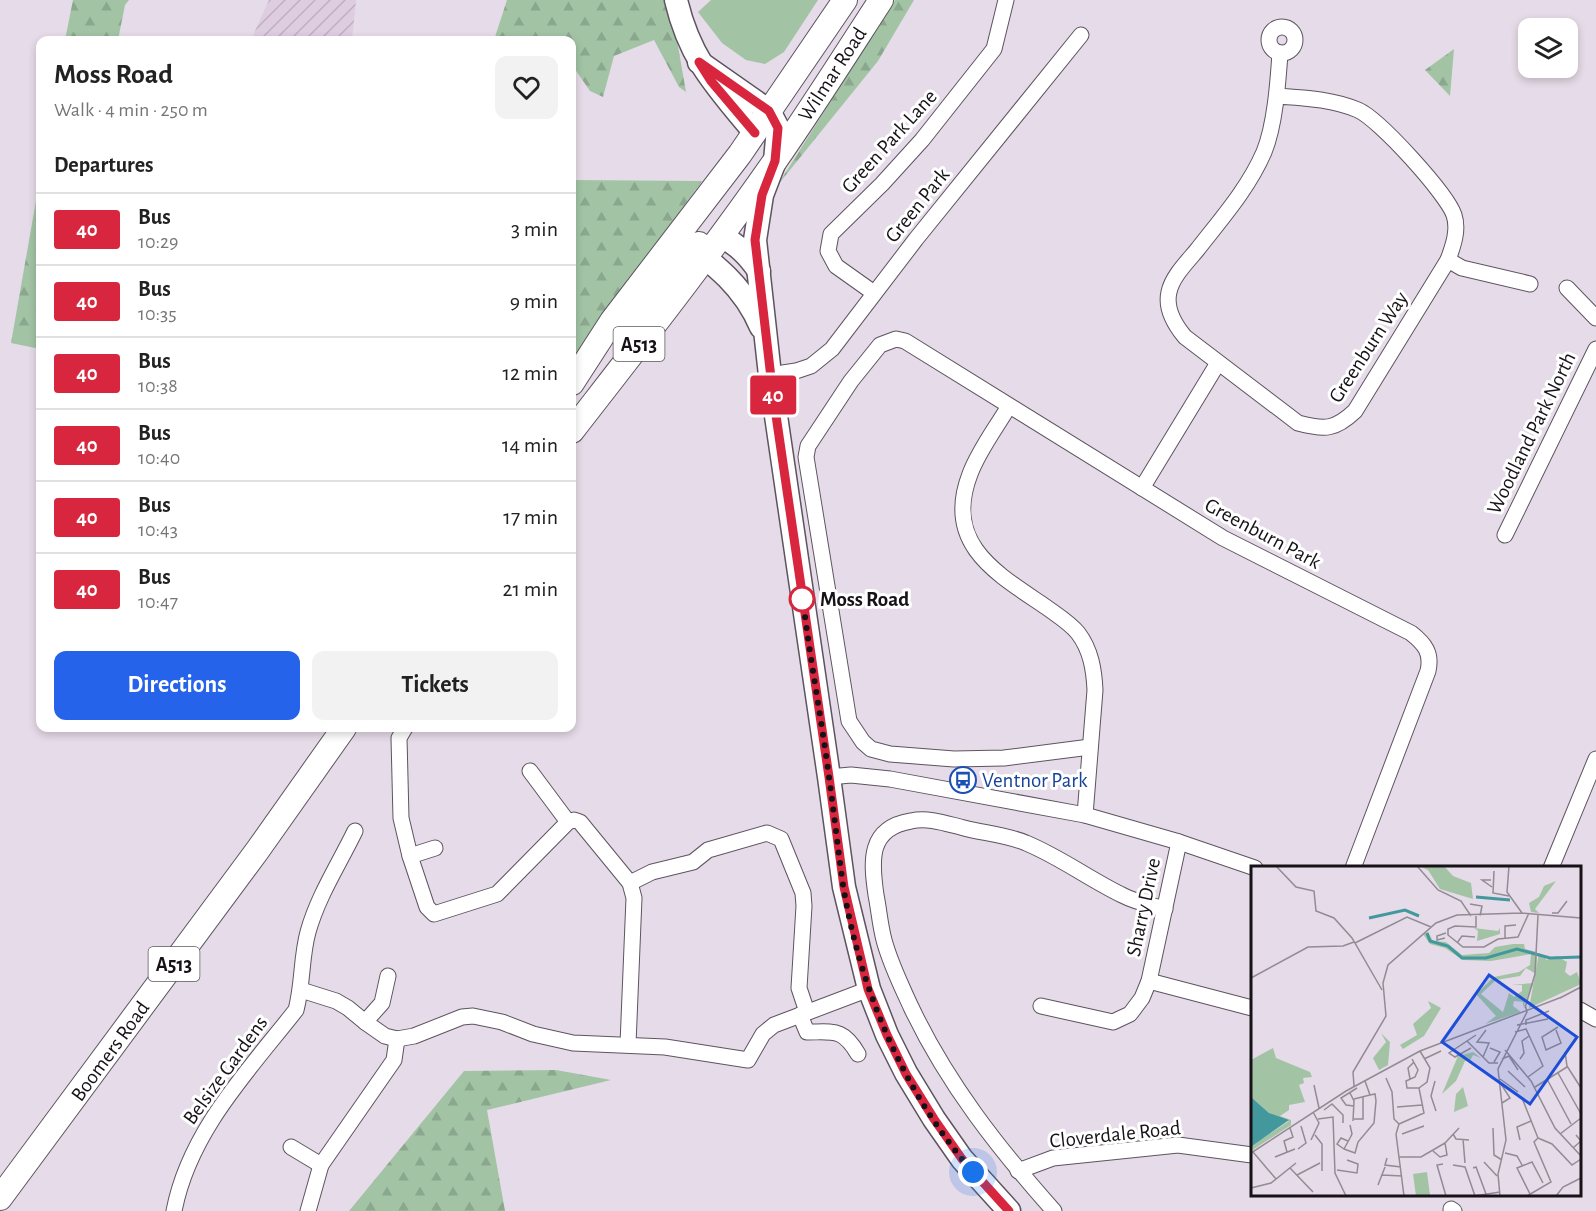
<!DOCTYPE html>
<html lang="en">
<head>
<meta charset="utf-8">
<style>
  body { margin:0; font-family:"Alegreya Sans",sans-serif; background:#f2f2f2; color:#222; height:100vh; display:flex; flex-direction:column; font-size:22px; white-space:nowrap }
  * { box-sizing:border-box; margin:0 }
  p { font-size:20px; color:#767676 }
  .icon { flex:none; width:33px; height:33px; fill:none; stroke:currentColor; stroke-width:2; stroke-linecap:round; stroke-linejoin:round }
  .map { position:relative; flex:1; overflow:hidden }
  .sheet { position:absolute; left:36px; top:36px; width:540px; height:696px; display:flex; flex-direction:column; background:#fff; border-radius:12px; box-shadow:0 3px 9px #0003 }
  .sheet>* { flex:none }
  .badge { padding:0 12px; border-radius:4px; font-size:21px; line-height:39px }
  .buttons { position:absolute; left:1518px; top:18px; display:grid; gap:12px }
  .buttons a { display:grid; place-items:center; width:60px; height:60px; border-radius:12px; background:#fff; box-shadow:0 3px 9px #0003; font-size:30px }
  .you { position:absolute; width:30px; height:30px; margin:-15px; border:4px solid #fff; border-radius:50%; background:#1a73e8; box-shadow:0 0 0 9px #1a73e833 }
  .map>.badge { position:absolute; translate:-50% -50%; box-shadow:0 0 0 3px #fff }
  h2 { padding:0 18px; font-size:22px; line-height:54px }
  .round { display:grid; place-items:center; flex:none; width:63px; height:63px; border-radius:12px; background:#f2f2f2 }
  .overview { display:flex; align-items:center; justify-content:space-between; height:102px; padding:0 18px }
  h1 { font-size:28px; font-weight:700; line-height:45px }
  .cta { display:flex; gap:12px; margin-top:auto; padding:12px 18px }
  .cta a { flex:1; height:69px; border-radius:12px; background:#2563eb; color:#fff; font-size:24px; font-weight:700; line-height:69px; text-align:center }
  .cta a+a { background:#f2f2f2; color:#222 }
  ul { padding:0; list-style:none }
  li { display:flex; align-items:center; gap:18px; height:72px; padding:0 18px; border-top:2px solid #e0e0e0 }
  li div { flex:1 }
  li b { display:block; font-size:22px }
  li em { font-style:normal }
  li .badge { min-width:66px; font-weight:700; text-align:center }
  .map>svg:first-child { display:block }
  .industrial { fill:url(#industrial-furrows) }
  .green { fill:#a2c4a5 }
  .forest { fill:url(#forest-firs) }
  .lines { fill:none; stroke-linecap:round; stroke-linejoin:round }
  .street-casing { stroke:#5d545f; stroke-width:17 }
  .secondary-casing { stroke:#5d545f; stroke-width:25 }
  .primary-casing { stroke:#5d545f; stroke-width:26 }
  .street { stroke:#fff; stroke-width:15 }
  .secondary { stroke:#fff; stroke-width:22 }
  .primary { stroke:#fff; stroke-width:24 }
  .line-casing { stroke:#fff; stroke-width:14 }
  .line { stroke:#d7263d; stroke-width:9 }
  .walk { stroke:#161217; stroke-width:6; stroke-dasharray:0 10.8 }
  .stop-dot { fill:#fff; stroke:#d7263d; stroke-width:3 }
  .labels { text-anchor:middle; stroke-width:6; stroke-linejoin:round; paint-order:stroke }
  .shield { fill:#fff; stroke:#5c595d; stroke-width:1.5 }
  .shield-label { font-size:20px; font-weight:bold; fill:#161217 }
  .street-label { font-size:21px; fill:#161217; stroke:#fff }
  .stop-label { font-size:21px; font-weight:bold; fill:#161217; stroke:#fff; text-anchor:start }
  .transit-label { font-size:21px; fill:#164399; stroke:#fff; text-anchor:start }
  .inset-river { fill:none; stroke:#42989d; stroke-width:3 }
  .inset-road { fill:none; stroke:#938b94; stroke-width:1.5 }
  .view { fill:#1d4ed8; fill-opacity:0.15; stroke:#1d4ed8; stroke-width:3 }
  .inset-edge { fill:none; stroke:#161217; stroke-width:3 }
</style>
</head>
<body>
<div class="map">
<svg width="1596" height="1211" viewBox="0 0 1596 1211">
  <defs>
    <pattern id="industrial-furrows" width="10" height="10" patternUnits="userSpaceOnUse" patternTransform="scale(1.5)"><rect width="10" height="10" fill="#decde0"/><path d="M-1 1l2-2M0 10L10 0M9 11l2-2" fill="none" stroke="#beafbf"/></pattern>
    <pattern id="forest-firs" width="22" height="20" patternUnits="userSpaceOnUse" patternTransform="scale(1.5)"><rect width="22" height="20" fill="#a2c4a5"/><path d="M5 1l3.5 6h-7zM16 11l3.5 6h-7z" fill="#8ba78d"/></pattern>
  </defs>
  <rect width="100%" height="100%" fill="#e6dbe8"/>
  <path class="industrial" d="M269,0H356L352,40H251Z"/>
  <path class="green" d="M711,0H818L784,52L765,64L746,60L722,43L698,12Z"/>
  <g class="forest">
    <path d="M73,0H129L125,5L118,40H65Z"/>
    <path d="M507,0H670L686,92L679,87L654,40L614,56L603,97L590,91L572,65V40H494Z"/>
    <path d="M895,0H914L878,61L777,186Z"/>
    <path d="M1454,49L1450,96L1425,70Z"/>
    <path d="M40,178V349L11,343Z"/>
    <path d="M572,180L702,181L572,360Z"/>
    <path d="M556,1070L611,1080L487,1110L505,1211H349L464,1071Z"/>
  </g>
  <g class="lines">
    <defs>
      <g id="street">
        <circle cx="1282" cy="40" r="13"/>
        <path d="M1277,96C1305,98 1332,99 1358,110C1379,119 1447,194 1454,215C1459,230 1453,246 1448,260L1355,411C1335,430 1325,430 1298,423L1185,337C1175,325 1165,309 1169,292C1172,277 1187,262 1197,250C1221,219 1248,189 1264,152C1275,125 1278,83 1280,53"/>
        <path d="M1448,260L1462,268L1530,284"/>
        <path d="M1567,288L1596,318"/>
        <path d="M874,293L836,266L828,251L831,234L882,184L922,140L994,49L1006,0"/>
        <path d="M770,375L796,371L811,366L832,349L916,239L1081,35"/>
        <path d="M1009,406C996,428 979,450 970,474C943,544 996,573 1046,607C1057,615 1070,623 1078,633C1091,650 1094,670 1095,690L1085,815"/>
        <path d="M1142,488L1218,363"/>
        <path d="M1505,535L1596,349"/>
        <path d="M405,728L399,738L401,818L410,856L427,907L434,914L497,894L568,822L574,820L580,822L630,883L634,898L628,1044"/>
        <path d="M1090,747L1004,758L954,759L890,754L871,749L863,742L849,721L806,457L808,446L851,381L880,345L896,339L905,341L1223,538L1411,633C1425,644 1432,653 1428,671L1353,868"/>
        <path d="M530,771L568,822"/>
        <path d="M829,777L851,775L890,779L1085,815L1179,842L1255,868"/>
        <path d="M410,856L435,848"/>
        <path d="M1551,868L1596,759"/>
        <path d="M630,883L652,872L693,862L708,850L767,833L781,839L803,893L804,906L799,988L807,1012"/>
        <path d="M1149,981L1252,1008"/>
        <path d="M301,990L336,1001L348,1008L365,1022L385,1036L397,1039L414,1036L462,1017L473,1016L502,1022L533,1034L573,1043L665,1047L748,1060L763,1034L774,1025L869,989"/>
        <path d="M1041,1006L1113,1022L1130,1014L1142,998L1149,981L1179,842"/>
        <path d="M1580,1010L1596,1019"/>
        <path d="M800,1015L807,1032C834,1032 843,1028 858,1054"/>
        <path d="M365,1022L382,1003L388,976"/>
        <path d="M291,1147L321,1165"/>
        <path d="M1018,1171L1053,1158L1178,1145L1252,1155"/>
        <path d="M1451,1209L1454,1211"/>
        <path d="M174,1211C189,1132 248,1071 296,1010C303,984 301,957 308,932C318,896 339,864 355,831"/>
        <path d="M308,1211L321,1165L394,1060L397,1039"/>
        <path d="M1054,1211C998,1148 947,1083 911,1007C901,985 890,963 884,940C880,925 879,910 876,895C871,861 868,828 911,821C929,817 947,824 964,828C983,833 1008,835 1026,843C1060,857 1089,879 1122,895C1135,902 1150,905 1165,909"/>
      </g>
      <g id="secondary">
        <path d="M676,0C690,60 717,87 755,133"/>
        <path d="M699,62L769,111L778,128L775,161L762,195L755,240L770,375L829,777L844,887L869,989L887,1035L906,1073L934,1119L962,1159L1009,1211"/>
        <path d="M721,236C738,245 748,255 759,271"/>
        <path d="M695,244C703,257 716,266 727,277C742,292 753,308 761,327"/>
      </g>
      <g id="primary">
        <path d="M628,326L699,244"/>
        <path d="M572,383L612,321L740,154L845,0"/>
        <path d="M572,431C641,342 711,253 775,161C812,108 846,54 881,0"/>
        <path d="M0,1198L257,851L344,728"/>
      </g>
    </defs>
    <use href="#street" class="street-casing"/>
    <use href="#secondary" class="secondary-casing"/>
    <use href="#primary" class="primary-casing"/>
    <use href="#street" class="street"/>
    <use href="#secondary" class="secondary"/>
    <use href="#primary" class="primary"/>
  </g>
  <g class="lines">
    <defs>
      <path id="line" d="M755,133L711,81L699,62L769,111L778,128L775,161L762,195L755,240L773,395L829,777L844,887L868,989L887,1035L906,1074L934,1119L962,1159L1009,1211"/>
    </defs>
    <use href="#line" class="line-casing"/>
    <use href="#line" class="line"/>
    <path class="walk" d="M802,599V592C809,654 821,715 829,777C834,813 838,849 843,885C860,989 903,1092 973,1172"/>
  </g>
  <defs>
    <symbol id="bus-ring" viewBox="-11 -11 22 22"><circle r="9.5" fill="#fff" stroke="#1a4fb4" stroke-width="1.5"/><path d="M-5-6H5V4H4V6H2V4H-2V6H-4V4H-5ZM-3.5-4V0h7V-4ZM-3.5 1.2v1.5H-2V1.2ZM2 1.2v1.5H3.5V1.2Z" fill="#1a4fb4"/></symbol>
  </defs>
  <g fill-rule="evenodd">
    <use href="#bus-ring" x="948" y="765" width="30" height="30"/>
  </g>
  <circle class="stop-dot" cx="802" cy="599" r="12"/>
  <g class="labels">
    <g class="shield">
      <rect x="613.5" y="327" width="51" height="34" rx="4.5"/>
      <rect x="148.5" y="947" width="51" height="34" rx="4.5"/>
    </g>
    <g class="shield-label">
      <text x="639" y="351">A513</text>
      <text x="174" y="971">A513</text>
    </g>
    <g class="street-label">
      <text transform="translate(832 74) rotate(-57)" y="7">Wilmar Road</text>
      <text transform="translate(889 141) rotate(-48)" y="7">Green Park Lane</text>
      <text transform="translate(917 205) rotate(-51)" y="7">Green Park</text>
      <text transform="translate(1368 347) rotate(-57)" y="7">Greenburn Way</text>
      <text transform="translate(1531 433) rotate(-64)" y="7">Woodland Park North</text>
      <text transform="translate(1263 533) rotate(28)" y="7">Greenburn Park</text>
      <text transform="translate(1143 907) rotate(-78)" y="7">Sharry Drive</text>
      <text transform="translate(110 1051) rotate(-54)" y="7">Boomers Road</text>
      <text transform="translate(225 1070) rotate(-54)" y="7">Belsize Gardens</text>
      <text transform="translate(1115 1134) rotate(-6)" y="7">Cloverdale Road</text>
    </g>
    <g class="stop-label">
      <text x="820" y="606">Moss Road</text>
    </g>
    <g class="transit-label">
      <text x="982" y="787">Ventnor Park</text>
    </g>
  </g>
  <g transform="translate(1251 866)">
    <rect width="330" height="330" fill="#e6dbe8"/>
    <path d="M223,62L247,65L249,62V68L226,75L227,65ZM288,87L295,90V94L306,90L316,96L314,106L319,110L326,106L330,118L278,142ZM22,182L25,192L59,206L61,211L52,212L53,217L48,219L54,236L38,239V244L29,250L40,254V259L0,285V280L38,255L18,247L0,231V194ZM176,306L179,329L165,330L162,308Z" fill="#a2c4a5"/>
    <path d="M168,0H193L202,10L220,17L222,33L189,23L177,4ZM305,15L284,43L288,47L280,46L278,37L288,31L293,20ZM177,66L182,75L195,76L211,89L238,87L244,81L262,78H273L274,83L286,86L285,108L275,102L269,110L245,114L230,128L252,146L258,127L263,131L271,125V119H260L283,117L272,141V136L263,135L262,140L270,146L234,158L245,150L225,128L243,111L268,106L279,99L280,88L240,95L212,94L194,82L179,78L172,68ZM177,135L190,142L173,170L152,183L149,179L166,169L162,158L180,142ZM130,167L139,176L137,199L128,204L122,192L135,176ZM222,186L230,192L222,189L219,195H214L205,215L191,228L207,190ZM212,221L217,240L203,246L205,228Z" fill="#a2c4a5"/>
    <path d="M0,231L18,247L38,254L1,280Z" fill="#42989d"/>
    <path class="inset-river" d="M225,31L259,34M118,52L154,44L168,50M176,67L179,75L197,80L211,92H235L266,83L299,92L330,91"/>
    <path class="inset-road" d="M25,0L45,21L63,25L65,45L83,52L101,72L131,124M166,0L187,24L210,35L220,50M258,0L256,26L271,47M243,5L242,27L258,30M240,14H231L241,21M219,38L231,40L229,50M301,47H307L316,35M225,50V61L204,60L197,63V69L212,81H233L247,73L267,71L278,47M194,72L186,74V70L195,67M254,73V60L265,59M104,77L156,51L180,61M206,77L211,70L224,71M0,112L57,81L92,80L103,76M309,132L330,121M274,142L284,108L287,49M266,159L297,153M275,159V154L298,145M305,164L310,177L295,184L291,171L307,161M264,166L275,163L292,200L277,211M216,175L238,197H247M220,182L204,191L198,187L225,169M239,182L249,186L243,196M254,184L280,215L304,262L330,290M314,186L316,200L330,222M232,191L238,177L226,176L235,164M161,193L167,204L164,211L155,215L156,222H168M173,193L190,185M251,193L258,190L267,204M269,193L273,187L271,175L278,170M257,205L274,221M307,207L330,248M135,212L141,226L143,253L148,258M159,213L157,202L163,196M249,213L267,226M296,213L320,258M184,215L180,230L185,245M250,218L259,232L251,237M63,219L68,242M103,220L102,206L135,150L132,117L137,99L185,57L206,49L271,47L330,52M284,221L316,201M99,227L103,235L102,255M271,232L287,272M103,233L119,229L114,215M103,240L95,239L90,232L106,222M146,241L171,239M73,244L81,238L92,249V257M67,253L82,251L84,307L95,330M103,253H112V230M148,258L173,247L168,222L176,216L179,202L169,185M148,258L145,268L153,330M242,262L243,289L251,294M151,268L173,260M202,268L205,273L218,274M309,268L330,252M64,269L71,278V305M287,272L301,278L321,299L330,293M212,273L214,297M60,274L68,257L62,246M269,274L266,261L280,255M97,275L90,272L86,278L93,283L99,272L101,268L99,259M194,277L208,262M322,282L330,275L325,269M47,283L55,277L50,260M93,283L104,287L107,276L123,257L125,235L124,228L119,229M182,285L189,291L196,289L194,277M2,286L25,313M36,286L33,275L42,271L39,262M0,287L95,225L169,185L311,131M254,287L266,290L271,299M24,291L44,283M148,291H170L194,277M136,292L134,299L150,301M233,296L246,310M192,298L186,299L195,330M202,299L214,301L224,330M39,302L62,326M222,302L225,301L235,328M86,304L106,307L107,298L96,294M46,309L69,297M131,309L151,310M127,319L134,301M0,322L20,317L45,297M279,328L266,302L281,296L292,317M223,330L249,326M249,330L247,308L255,274L247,203L276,146L274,139M276,330L300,316L283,276L287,272M305,330L312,321L330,312"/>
    <path class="view" d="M238,109L326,171L279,238L191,176Z"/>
    <rect width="330" height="330" class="inset-edge"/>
  </g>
</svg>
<div class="buttons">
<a><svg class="icon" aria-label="layers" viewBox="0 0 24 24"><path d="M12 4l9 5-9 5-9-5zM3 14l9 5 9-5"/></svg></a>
</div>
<div class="you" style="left:973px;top:1172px"></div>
<b class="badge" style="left:773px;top:395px;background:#d7263d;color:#fff">40</b>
<section class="sheet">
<div class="overview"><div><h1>Moss Road</h1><p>Walk · 4 min · 250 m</p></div><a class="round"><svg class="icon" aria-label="heart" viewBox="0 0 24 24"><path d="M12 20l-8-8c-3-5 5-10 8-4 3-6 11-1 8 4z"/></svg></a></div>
<h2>Departures</h2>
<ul>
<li><span class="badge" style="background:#d7263d;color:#fff">40</span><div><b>Bus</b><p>10:29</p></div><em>3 min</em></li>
<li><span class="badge" style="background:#d7263d;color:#fff">40</span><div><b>Bus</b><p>10:35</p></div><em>9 min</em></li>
<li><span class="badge" style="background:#d7263d;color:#fff">40</span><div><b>Bus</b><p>10:38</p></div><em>12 min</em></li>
<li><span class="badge" style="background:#d7263d;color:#fff">40</span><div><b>Bus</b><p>10:40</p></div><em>14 min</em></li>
<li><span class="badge" style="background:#d7263d;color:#fff">40</span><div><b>Bus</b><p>10:43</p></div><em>17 min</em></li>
<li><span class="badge" style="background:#d7263d;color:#fff">40</span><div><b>Bus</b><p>10:47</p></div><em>21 min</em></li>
</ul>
<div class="cta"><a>Directions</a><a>Tickets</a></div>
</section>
</div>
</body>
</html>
